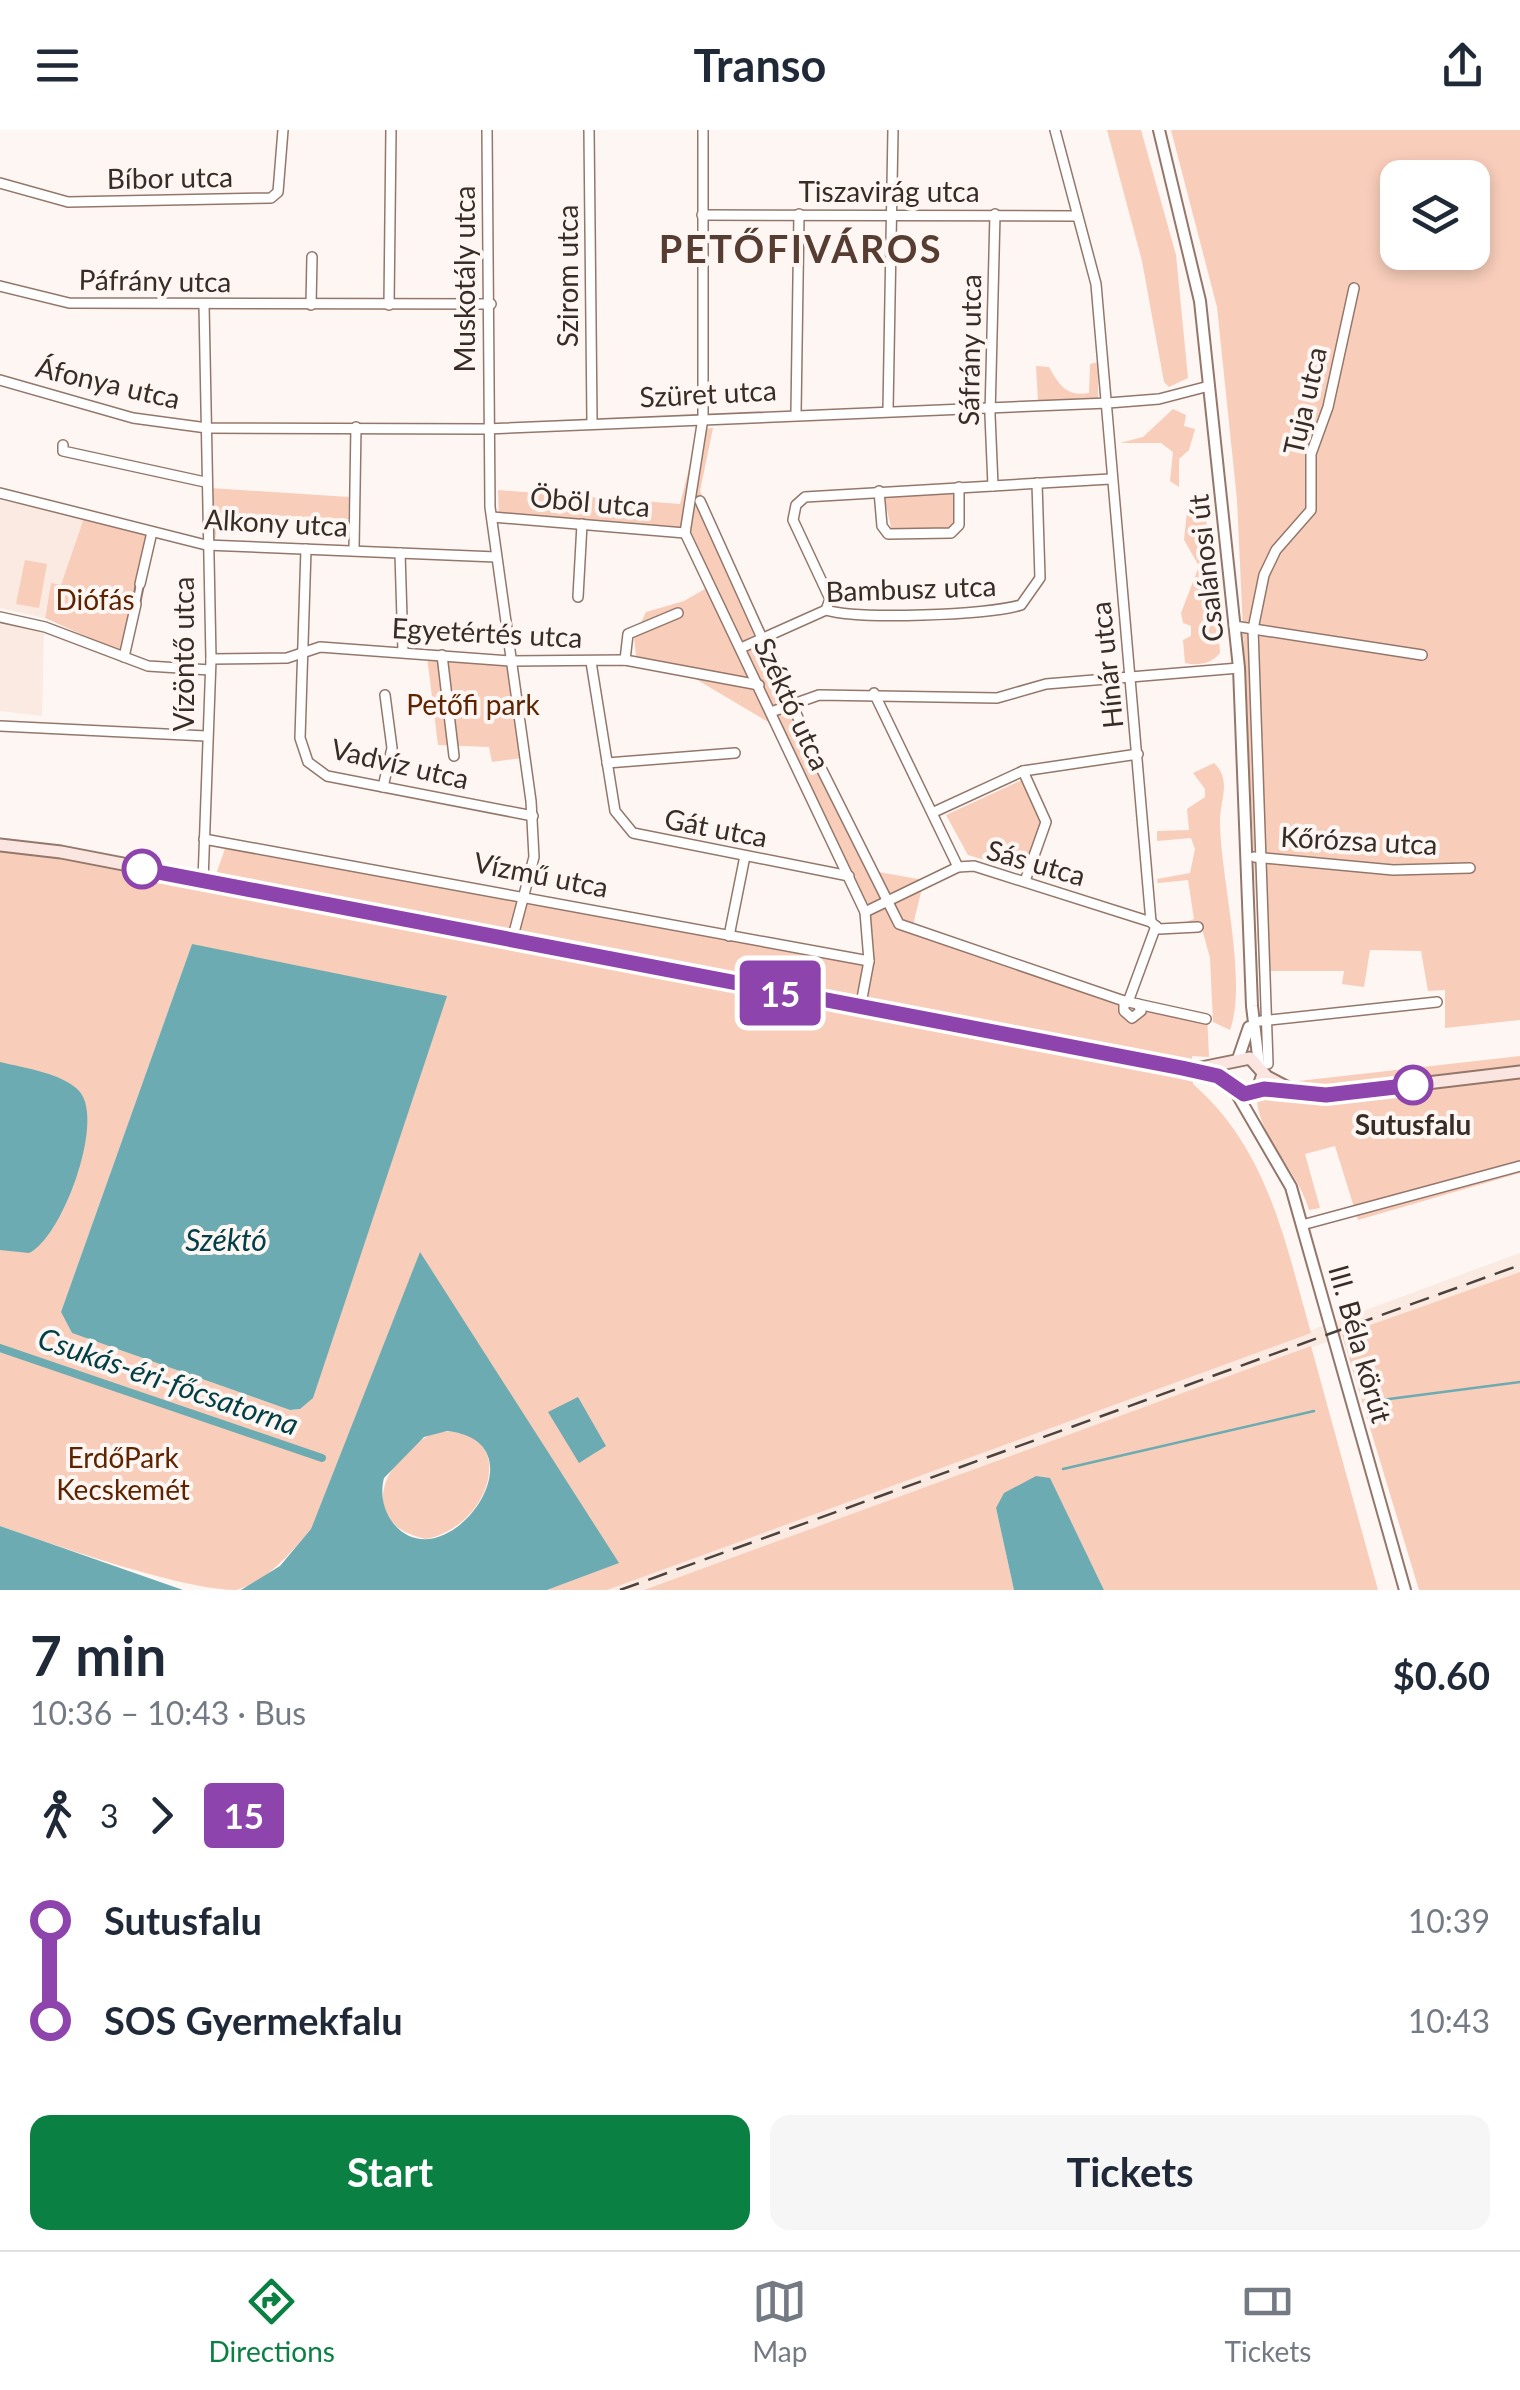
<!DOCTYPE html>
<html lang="en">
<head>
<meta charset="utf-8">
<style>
  body { margin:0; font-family:Lato,sans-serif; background:#f6f6f7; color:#1f2937; height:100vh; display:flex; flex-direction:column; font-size:38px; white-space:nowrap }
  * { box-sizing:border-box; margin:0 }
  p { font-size:32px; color:#747a83 }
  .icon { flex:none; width:55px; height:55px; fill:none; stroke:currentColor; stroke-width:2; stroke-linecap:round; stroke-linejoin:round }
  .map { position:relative; height:1460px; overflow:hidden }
  .sheet { display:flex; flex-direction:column; background:#fff; flex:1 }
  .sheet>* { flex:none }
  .badge { padding:0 20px; border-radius:8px; font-size:35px; line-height:65px }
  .controls { position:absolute; left:1380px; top:30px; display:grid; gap:20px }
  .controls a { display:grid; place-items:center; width:110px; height:110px; border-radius:20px; background:#fff; box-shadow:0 5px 15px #0003; font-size:50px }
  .map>.badge { position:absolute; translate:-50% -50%; box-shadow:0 0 0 5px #fff }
  .legs { display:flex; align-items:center; gap:15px; height:110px; padding:0 30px; font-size:32px }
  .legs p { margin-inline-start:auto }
  .head { display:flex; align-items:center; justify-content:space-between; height:170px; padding:0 30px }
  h1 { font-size:55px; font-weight:700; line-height:75px }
  .primary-button { display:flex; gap:20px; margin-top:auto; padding:20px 30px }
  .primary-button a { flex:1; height:115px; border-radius:20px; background:#0b8043; color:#fff; font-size:40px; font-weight:700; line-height:115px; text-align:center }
  .primary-button a+a { background:#f6f6f7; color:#1f2937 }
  ul { padding:0 30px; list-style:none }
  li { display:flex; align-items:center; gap:35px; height:100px; font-size:38px }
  li i { display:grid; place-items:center; width:15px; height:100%; margin:0 12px; background:currentColor }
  li i::after { content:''; width:25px; height:25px; margin:-12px; border:8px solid; border-radius:50%; background:#fff }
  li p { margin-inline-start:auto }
  li:first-child i { background:linear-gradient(#0000 50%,currentColor 0) }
  li:last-child i { background:linear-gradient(currentColor 50%,#0000 0) }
  header { display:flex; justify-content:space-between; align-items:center; height:130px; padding:0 30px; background:#fff; font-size:45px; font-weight:700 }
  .tabs { display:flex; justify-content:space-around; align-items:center; height:140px; border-top:2px solid #e0e1e3; background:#fff; font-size:28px; color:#747a83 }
  .tabs a { display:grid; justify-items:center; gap:5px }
  .tabs .active { color:#0b8043 }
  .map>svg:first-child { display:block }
  .built { fill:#faeae2 }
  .green { fill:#f8cdba; fill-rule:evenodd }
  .water { fill:#6cabb1; fill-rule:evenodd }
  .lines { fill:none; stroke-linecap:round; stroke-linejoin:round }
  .stream { stroke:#6cabb1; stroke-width:2.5 }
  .canal { stroke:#6cabb1; stroke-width:8 }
  .pedestrian-casing { stroke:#94776b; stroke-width:10 }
  .minor-casing { stroke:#94776b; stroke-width:12 }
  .tertiary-casing { stroke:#94776b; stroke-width:14 }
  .secondary-casing { stroke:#94776b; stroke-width:15 }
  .pedestrian { stroke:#fff; stroke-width:6 }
  .minor { stroke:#fff; stroke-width:9 }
  .tertiary { stroke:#fff; stroke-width:10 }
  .secondary { stroke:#fbe5e1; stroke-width:11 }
  .rail { stroke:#4e423d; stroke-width:2.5; stroke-dasharray:20 10; stroke-linecap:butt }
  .line-1-casing { stroke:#fff; stroke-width:22 }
  .line-1 { stroke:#8e44ad; stroke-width:15 }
  .stop-1-dot { fill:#fff; stroke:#8e44ad; stroke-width:5 }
  .labels { text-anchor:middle; stroke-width:8; stroke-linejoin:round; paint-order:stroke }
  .street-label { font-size:28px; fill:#382c26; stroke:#fdf6f3 }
  .park-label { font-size:28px; fill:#5e2301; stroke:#fdf6f3 }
  .stop-label { font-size:28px; font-weight:bold; fill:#382c26; stroke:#fdf6f3 }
  .water-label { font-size:30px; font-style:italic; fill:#014046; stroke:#fdf6f3 }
  .district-label { font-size:38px; font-weight:bold; letter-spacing:2.5px; fill:#563c31; stroke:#fdf6f3 }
</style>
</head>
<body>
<header><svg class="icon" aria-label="menu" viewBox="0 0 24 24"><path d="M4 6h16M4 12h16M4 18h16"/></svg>Transo<svg class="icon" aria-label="share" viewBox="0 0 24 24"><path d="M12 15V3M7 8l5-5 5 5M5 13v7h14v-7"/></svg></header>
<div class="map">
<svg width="1520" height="1460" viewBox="0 0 1520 1460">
  <rect width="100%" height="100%" fill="#fdf6f3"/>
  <g class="built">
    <path d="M0,370L84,388L61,456L51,454L44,488L0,478Z"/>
    <path d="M0,494L44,501L42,586L0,581Z"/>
    <path d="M1520,1123V1142L644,1460H607Z"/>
  </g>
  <g class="green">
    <path d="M1107,0H1141L1176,125L1188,248L1169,257L1164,252L1142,131Z"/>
    <path d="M1171,0H1520V890L1445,898V860L1428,861L1421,821L1370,820L1364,857L1342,854L1344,841H1259L1237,370L1217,177ZM1398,48H1472V122H1398Z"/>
    <path d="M1098,232V269L1038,272L1036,236L1049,237C1059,255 1067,267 1089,263L1090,234Z"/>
    <path d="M1173,279L1186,285L1184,296L1195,299L1189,320L1179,329V357L1170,351L1173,322L1161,313H1120L1143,307Z"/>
    <path d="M713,298L700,361L873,741L924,750L913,795L1152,874L1207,884L1209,927L1192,926L1193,954C1268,1019 1285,1112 1311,1203L607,1460H547L618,1433L420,1123L311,1399C291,1423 266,1452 236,1460C183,1460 54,1415 0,1396V722L56,725L212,756L228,710L866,834L864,784L775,596L694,548L637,533L634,508L646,482L684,471L710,456L682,406L499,390L498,360L680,374L699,299ZM192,814L300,1279L290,1280L72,1203L61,1182Z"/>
    <path d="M210,358L349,367L348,389L220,383L215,409H210Z"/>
    <path d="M948,361L956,363L957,392L952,399L892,401L884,367Z"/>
    <path d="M1194,370L1204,373L1209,413L1205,418L1206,427H1213L1220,523C1211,534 1198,536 1185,533L1183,510L1191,506V496L1183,493L1181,483L1199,436L1184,410L1188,372Z"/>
    <path d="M84,388L150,404L121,522L45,488L51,453L61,455Z"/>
    <path d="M25,430L47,434L39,478L16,474Z"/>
    <path d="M427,527L507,534L522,628L492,632L489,617L438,615Z"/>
    <path d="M1214,633C1232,650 1220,670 1220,691C1220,746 1248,850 1230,900L1213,892L1210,828L1201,795L1175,796L1194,789L1188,750L1158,753L1157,749L1190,743L1195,719L1191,708L1157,711V701L1189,700L1187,679L1205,667V659L1193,643Z"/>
    <path d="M1022,650L1041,692L1024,742L968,725L946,685Z"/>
    <path d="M1520,926V1043L1358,1090L1335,1016L1305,1024L1320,1078L1309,1080C1298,1041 1257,1004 1257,968L1265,962L1294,963L1290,952Z"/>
    <path d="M1520,1142V1460H1419L1342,1205Z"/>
    <path d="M1311,1216L1378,1460H1104L1050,1349L996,1378L1014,1460H644Z"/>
    <path d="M436,1302C521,1293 494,1396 426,1409C352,1393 385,1324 436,1302Z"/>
  </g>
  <g class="water">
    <path d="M192,814L447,866L313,1268L300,1279L290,1280L72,1203L61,1182Z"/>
    <path d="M0,932C23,938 64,943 80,962C105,993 61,1109 29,1123L0,1120Z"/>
    <path d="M420,1122L619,1433L547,1460H241L280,1436L311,1399ZM447,1301C549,1312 445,1457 393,1393C383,1380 380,1363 384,1348L424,1307Z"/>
    <path d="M578,1267L606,1316L579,1333L548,1282Z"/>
    <path d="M1036,1346L1050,1348L1104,1460H1014L996,1378L1004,1363Z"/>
    <path d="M0,1396L183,1460H0Z"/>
  </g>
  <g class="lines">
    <g class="stream">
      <path d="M1366,1272L1520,1252"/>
      <path d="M1063,1339L1314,1281"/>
    </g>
    <path class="canal" d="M0,1218L322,1328"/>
    <defs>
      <path id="pedestrian" d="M136,474L140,454"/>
      <g id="minor">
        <path d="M487,0L490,377L531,671L534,727L512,810"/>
        <path d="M589,0L592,291"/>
        <path d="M703,0V288L685,403L865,782L869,831L860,879"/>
        <path d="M1055,0L1096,154L1151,792"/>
        <path d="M0,53L68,72L271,68L278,62L283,0"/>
        <path d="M702,85L1076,86"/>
        <path d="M0,156L69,173L491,174"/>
        <path d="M311,175L312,127"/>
        <path d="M389,175L391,0"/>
        <path d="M0,250L133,288L207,298L486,299L1108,273L1159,269L1209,256"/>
        <path d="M888,280L893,0"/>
        <path d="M796,283L799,84"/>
        <path d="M63,315V321L205,352"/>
        <path d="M993,356L990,285L995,84"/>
        <path d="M879,361L882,396L888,404L951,403L959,395V357"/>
        <path d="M0,363L206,415L496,427"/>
        <path d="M700,371L818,632L899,794L1124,871L1206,889"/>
        <path d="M492,387L685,403"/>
        <path d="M306,419L300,608L308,632L327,646L533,686"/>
        <path d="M354,419L356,297"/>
        <path d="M400,423L403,521"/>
        <path d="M140,454L152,402"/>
        <path d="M578,467L582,394"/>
        <path d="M826,480L830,469L793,390L796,375L805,367L1110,349"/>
        <path d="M0,487L45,497L148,536L210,540"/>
        <path d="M1234,496L1422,525"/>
        <path d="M741,518L826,480C858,490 988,485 1021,475L1040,448L1037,353"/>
        <path d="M442,525L454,626"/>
        <path d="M124,527L136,474"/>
        <path d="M211,529L287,528L320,517L511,531L625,530L759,555"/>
        <path d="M625,530L628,504L678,483"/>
        <path d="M591,532L615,681L633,703L849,746"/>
        <path d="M874,563L958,737"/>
        <path d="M771,582L819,565L997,568L1046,554L1239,538"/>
        <path d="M0,596L206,606"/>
        <path d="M607,633L735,623"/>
        <path d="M1023,641L1046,692L1025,751"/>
        <path d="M383,657L392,618L385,565"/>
        <path d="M934,682L1023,641L1138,624"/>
        <path d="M204,709L869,831"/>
        <path d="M1254,727L1393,740L1470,738"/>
        <path d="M203,751L211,529L204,175"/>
        <path d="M865,782L958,737L974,736L1151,792L1159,799L1198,797"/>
        <path d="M729,806L745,726"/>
        <path d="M1124,871V881L1132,888L1141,881L1138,874"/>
        <path d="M1128,872L1156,796"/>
        <path d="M1261,891L1437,872"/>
        <path d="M1268,934L1253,499L1264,445L1276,420L1311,380V324L1328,277L1354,158"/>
        <path d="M1302,1095L1520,1036"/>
      </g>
      <g id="tertiary">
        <path d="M1159,0L1200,171L1239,538L1252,876L1259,934"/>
        <path d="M1238,929L1249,897"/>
        <path d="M1234,959L1291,1057L1405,1460"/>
      </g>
      <g id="secondary">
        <path d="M0,715L61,722L1182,938L1217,946L1244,963L1258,959L1263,944"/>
        <path d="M1201,938L1250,928L1267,947L1288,958"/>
        <path d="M1258,959L1326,965L1520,942"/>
      </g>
    </defs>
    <use href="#pedestrian" class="pedestrian-casing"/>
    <use href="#minor" class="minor-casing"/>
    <use href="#tertiary" class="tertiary-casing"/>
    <use href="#secondary" class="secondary-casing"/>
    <use href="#pedestrian" class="pedestrian"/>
    <use href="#minor" class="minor"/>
    <use href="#tertiary" class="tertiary"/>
    <use href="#secondary" class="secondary"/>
    <path class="rail" d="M620,1460L1520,1135"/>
  </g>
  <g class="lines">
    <defs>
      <path id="line-1" d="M142,739L1182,938L1218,946L1244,964L1264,959L1326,965L1413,955"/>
    </defs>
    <use href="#line-1" class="line-1-casing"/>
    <use href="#line-1" class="line-1"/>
  </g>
  <g class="stop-1-dot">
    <circle cx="142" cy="739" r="18"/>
    <circle cx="1413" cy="955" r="18"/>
  </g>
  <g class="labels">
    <g class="street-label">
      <text transform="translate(170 48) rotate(-1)" y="10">Bíbor utca</text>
      <text x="889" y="72">Tiszavirág utca</text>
      <text transform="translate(568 146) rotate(-90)" y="10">Szirom utca</text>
      <text transform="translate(465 149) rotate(-90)" y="10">Muskotály utca</text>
      <text transform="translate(155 151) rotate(1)" y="10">Páfrány utca</text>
      <text transform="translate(970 220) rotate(-89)" y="10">Sáfrány utca</text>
      <text transform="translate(108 253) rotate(13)" y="10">Áfonya utca</text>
      <text transform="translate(708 264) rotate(-3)" y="10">Szüret utca</text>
      <text transform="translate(1305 271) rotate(-77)" y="10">Tuja utca</text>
      <text transform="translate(590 372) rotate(5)" y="10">Öböl utca</text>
      <text transform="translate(276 393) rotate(3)" y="10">Alkony utca</text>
      <text transform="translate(1206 438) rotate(-96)" y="10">Csalánosi út</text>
      <text transform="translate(911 459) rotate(-2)" y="10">Bambusz utca</text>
      <text transform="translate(487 503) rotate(3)" y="10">Egyetértés utca</text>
      <text transform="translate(184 524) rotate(-90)" y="10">Vízöntő utca</text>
      <text transform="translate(1107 535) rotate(-96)" y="10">Hínár utca</text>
      <text transform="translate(792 574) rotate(65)" y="10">Széktó utca</text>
      <text transform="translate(400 634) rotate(13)" y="10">Vadvíz utca</text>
      <text transform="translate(716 698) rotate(11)" y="10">Gát utca</text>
      <text transform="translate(1359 711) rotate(3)" y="10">Kőrózsa utca</text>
      <text transform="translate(1036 733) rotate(16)" y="10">Sás utca</text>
      <text transform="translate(541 745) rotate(11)" y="10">Vízmű utca</text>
      <text transform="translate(1360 1214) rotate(74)" y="10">III. Béla körút</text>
    </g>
    <g class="park-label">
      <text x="95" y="480">Diófás</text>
      <text x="473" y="585">Petőfi park</text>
      <text x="123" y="1338">ErdőPark<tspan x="123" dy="32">Kecskemét</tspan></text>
    </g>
    <g class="stop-label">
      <text x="1413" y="1005">Sutusfalu</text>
    </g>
    <g class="water-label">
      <text x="226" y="1121">Széktó</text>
      <text transform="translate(168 1252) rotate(19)" y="10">Csukás-éri-főcsatorna</text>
    </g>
    <g class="district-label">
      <text x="801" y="133">PETŐFIVÁROS</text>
    </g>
  </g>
</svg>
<div class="controls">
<a><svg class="icon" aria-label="layers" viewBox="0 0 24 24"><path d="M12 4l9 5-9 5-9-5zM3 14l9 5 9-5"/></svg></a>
</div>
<b class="badge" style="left:780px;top:863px;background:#8e44ad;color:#fff">15</b>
</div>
<section class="sheet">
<div class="head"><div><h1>7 min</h1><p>10:36 – 10:43 · Bus</p></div><b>$0.60</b></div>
<div class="legs"><svg class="icon" aria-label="walk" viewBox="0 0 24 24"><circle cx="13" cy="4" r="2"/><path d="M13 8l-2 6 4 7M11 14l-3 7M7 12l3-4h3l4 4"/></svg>3<svg class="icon" aria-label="forward" viewBox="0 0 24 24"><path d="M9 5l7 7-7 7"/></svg><b class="badge" style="background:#8e44ad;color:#fff">15</b></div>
<ul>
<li><i style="color:#8e44ad"></i><b>Sutusfalu</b><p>10:39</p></li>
<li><i style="color:#8e44ad"></i><b>SOS Gyermekfalu</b><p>10:43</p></li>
</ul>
<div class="primary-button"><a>Start</a><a>Tickets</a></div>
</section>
<nav class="tabs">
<a class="active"><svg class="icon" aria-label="directions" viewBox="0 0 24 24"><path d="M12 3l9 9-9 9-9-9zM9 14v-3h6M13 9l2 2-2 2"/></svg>Directions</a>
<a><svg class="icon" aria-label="map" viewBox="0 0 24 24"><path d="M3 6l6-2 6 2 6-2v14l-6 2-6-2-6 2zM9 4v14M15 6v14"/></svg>Map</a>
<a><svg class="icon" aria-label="tickets" viewBox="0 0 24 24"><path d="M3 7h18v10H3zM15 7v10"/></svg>Tickets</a>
</nav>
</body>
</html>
